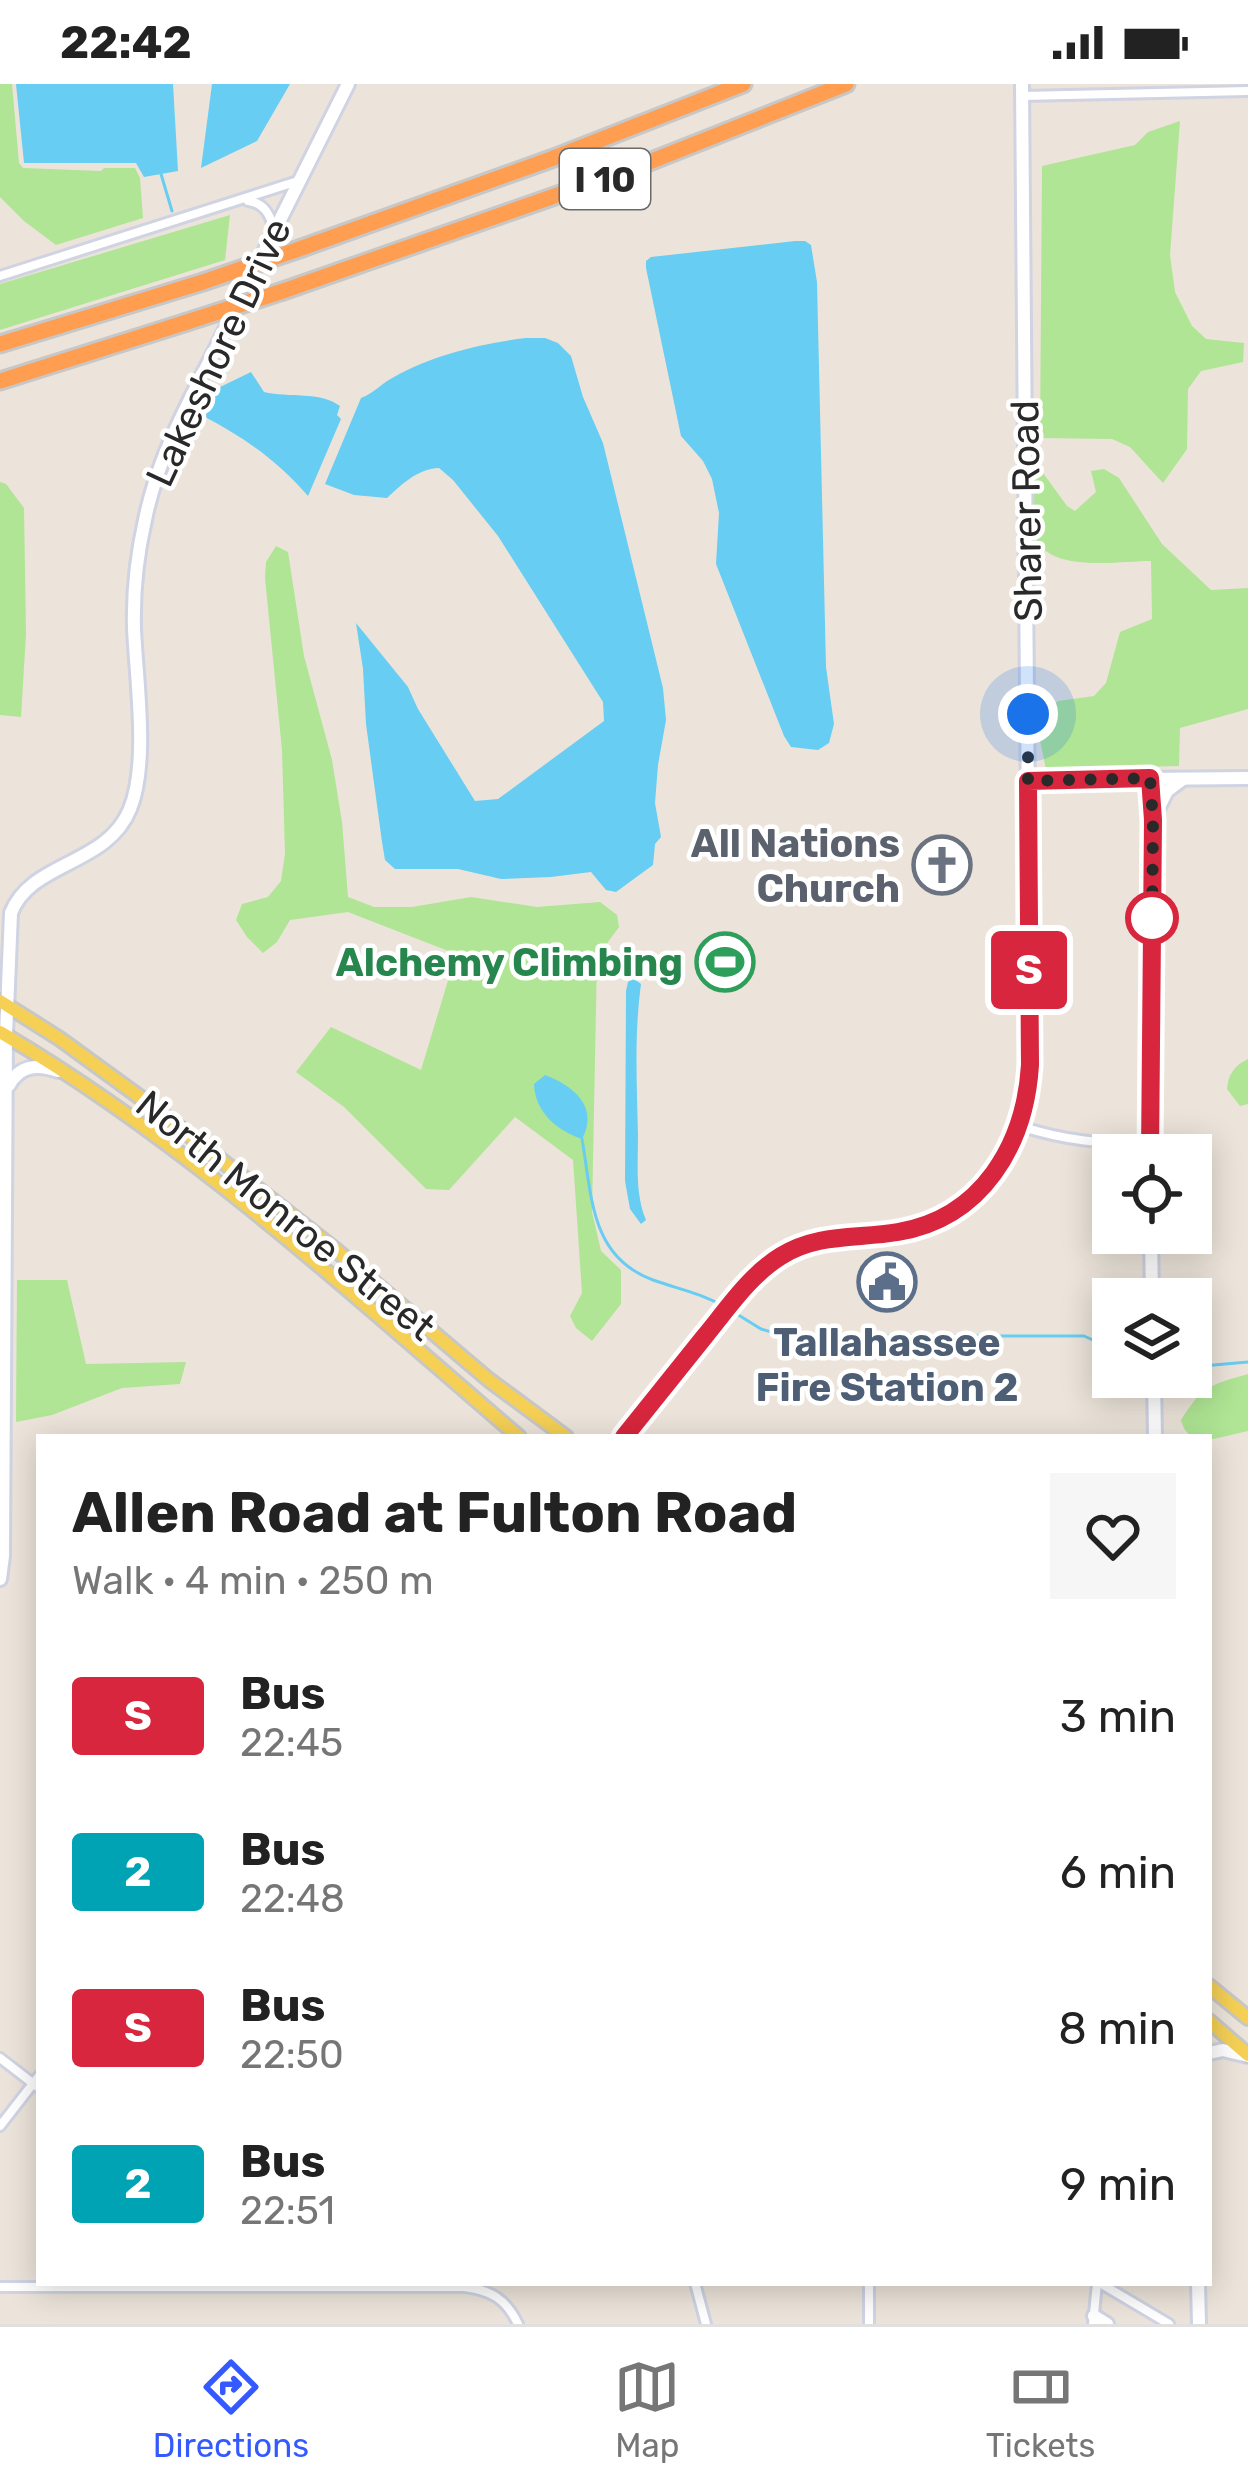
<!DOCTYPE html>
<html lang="en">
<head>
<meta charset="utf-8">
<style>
  body { margin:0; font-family:Rubik,sans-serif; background:#f6f6f6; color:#222; height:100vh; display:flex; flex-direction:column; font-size:45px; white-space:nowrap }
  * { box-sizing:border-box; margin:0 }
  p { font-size:39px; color:#767676 }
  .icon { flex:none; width:66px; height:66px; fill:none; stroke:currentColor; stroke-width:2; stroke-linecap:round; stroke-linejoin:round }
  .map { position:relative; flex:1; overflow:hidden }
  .details { position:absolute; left:36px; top:1350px; width:1176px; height:852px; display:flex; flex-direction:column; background:#fff; border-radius:0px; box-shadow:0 6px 30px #0003 }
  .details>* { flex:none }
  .badge { padding:0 24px; border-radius:9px; font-size:42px; line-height:78px }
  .buttons { position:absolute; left:1092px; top:1050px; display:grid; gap:24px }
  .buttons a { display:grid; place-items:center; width:120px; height:120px; border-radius:0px; background:#fff; box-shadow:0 6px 30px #0003; font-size:60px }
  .you { position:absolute; width:60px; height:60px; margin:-30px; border:9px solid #fff; border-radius:50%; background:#1a73e8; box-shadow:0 0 0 18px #1a73e833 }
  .map>.badge { position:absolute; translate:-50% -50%; box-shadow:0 0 0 6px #fff }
  .round { display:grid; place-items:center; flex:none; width:126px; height:126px; border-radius:0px; background:#f6f6f6 }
  .summary { display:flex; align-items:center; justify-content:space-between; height:204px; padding:0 36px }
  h1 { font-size:57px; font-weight:700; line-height:90px }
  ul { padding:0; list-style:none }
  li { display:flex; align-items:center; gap:36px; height:156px; padding:0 36px }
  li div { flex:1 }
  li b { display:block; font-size:45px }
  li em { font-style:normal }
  li .badge { min-width:132px; font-weight:700; text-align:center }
  .status { display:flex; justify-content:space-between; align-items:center; height:84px; padding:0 60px; background:#fff; direction:ltr }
  .status svg { height:33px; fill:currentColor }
  .tab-bar { display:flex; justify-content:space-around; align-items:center; height:168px; border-top:3px solid #e0e0e0; background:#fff; font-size:33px; color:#767676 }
  .tab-bar a { display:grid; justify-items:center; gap:6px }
  .tab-bar .current { color:#3359ff }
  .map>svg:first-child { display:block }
  .green { fill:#afe594 }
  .water { fill:#68cdf2 }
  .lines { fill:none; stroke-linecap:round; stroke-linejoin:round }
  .stream { stroke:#68cdf2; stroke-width:3 }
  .street-casing { stroke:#cfd3e2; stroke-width:14 }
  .secondary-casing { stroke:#cfd3e2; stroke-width:18 }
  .primary-casing { stroke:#c7c7c7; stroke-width:18 }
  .highway-casing { stroke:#c7c7c7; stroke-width:21 }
  .street { stroke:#fff; stroke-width:8 }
  .secondary { stroke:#fff; stroke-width:12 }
  .primary { stroke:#f5d055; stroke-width:12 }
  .highway { stroke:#ff9d51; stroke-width:15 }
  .highway-bridge-casing { stroke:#c7c7c7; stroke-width:21; stroke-linecap:butt }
  .highway-bridge { stroke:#ff9d51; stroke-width:15 }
  .line-casing { stroke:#fff; stroke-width:27 }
  .line { stroke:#d7263d; stroke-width:18 }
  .walk { stroke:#292929; stroke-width:12; stroke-dasharray:0 21.6 }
  .stop-dot { fill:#fff; stroke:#d7263d; stroke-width:6 }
  .labels { text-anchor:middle; stroke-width:9; stroke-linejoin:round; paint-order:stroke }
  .shield { fill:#fff; stroke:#696969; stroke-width:3 }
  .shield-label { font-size:36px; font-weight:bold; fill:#292929 }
  .street-label { font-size:39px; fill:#292929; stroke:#fff }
  .worship-label { font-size:39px; font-weight:bold; fill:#5b616d; stroke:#fff; text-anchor:end }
  .leisure-label { font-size:39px; font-weight:bold; fill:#27864d; stroke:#fff; text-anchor:end }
  .service-label { font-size:39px; font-weight:bold; fill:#4e5e75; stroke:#fff }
</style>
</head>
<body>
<div class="status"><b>22:42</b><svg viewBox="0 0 49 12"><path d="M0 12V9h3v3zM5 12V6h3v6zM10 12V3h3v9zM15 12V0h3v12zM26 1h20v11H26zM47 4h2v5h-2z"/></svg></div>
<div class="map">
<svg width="1248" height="2240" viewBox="0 0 1248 2240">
  <rect width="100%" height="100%" fill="#ece4da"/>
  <g class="green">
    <path d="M0,0H12L19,79L23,84L101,87L104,84H135L140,94L143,134L56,161L24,137L0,113Z"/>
    <path d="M1180,37L1170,171L1175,208L1192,242L1206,255L1244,259L1243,278L1201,287L1188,305L1187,365L1163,399L1130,363L1112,355L1040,354L1042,82L1135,61L1148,48Z"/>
    <path d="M230,131L225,176L0,246V200Z"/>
    <path d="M1104,385L1119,394L1162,460L1211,506L1248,504V625L1180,644L1179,682L1046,685L1039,652L1042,630L1058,617L1094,612L1106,599L1120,548L1152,535L1151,477C1116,477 1040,491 1033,445C1031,429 1033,412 1033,396L1043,389L1067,422L1075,427L1096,408L1091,387Z"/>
    <path d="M0,398L6,400L24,424L26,550L21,633L0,631Z"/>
    <path d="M276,462L288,468L304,572L332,676L342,738L348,813L374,823H412L471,813L537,823L600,818L617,831L619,843L597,873L592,1128L601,1167L621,1186V1220L592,1257L576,1244L570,1232L582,1209L573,1076L515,1033L449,1106L426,1105L344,1023L296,988L331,943L421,986L456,870L348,828L290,836L277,858L263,869L247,853L236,836L242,820L268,813L281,797L285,770L282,666L265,494L266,478Z"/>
    <path d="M1248,975V1020L1240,1022L1227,1005C1228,990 1235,981 1248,975Z"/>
    <path d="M17,1196H67L86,1280L186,1278L180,1300L122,1304L52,1331L16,1338Z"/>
    <path d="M1248,1290V1347L1209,1356V1353C1192,1353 1186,1353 1181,1336C1203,1301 1210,1301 1248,1290Z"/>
  </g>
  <g class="water">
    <path d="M16,0H173L178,87L144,93L136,79H24Z"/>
    <path d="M212,0H290L257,57L201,84Z"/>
    <path d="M795,157H805L811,161L817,198L826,583L834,640L829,659L818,666L791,663L784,652L716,480L719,429L712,395L703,377L681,352L646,184V177L651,173Z"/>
    <path d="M526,254H545L558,259L571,272L583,313L603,359L663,604L666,636L658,681L655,719L661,753L655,760L653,781L616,808L606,806L591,788L551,793L501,795L458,785H395L385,776L382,758L366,640L363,585L356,539L408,603L418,625L475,717L498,715L604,637L603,618L498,452L453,396L439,384C418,385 403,399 387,414L354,411L325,400L361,314C374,309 382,299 394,293C432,271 483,259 526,254Z"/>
    <path d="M251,288L264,308C289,314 320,307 340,322L337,331L341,335L308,412C279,378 245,354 205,333L218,304Z"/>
    <path d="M633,894L641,900C634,950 637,1002 638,1052C638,1080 635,1110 646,1136L641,1140L630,1125L625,1097L626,907L628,898Z"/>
    <path d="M545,991C574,1002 599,1023 582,1055C556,1046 535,1028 534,1000Z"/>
  </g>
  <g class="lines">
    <g class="stream">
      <path d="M161,90L172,127"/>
      <path d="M582,1055C592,1112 590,1173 653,1196C678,1205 701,1209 723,1222"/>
      <path d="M732,1227L761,1245L785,1252H1084L1113,1265"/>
      <path d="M1191,1283L1248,1278"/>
    </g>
    <defs>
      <g id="street">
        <path d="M1022,12L1248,7"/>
        <path d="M248,117C265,119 271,132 274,147"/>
        <path d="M0,192L298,97"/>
        <path d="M1020,1042C1066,1057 1102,1060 1151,1059"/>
        <path d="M0,1974L39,2004"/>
        <path d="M0,2042L39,1992"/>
        <path d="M695,2199L706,2240"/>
        <path d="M869,2199V2240"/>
        <path d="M1100,2199L1169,2240"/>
        <path d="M0,2203H464C491,2206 506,2215 518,2240"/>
        <path d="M1093,2240L1097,2199"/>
      </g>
      <g id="secondary">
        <path d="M1150,694L1153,736L1151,1071"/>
        <path d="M1028,696L1248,694"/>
        <path d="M1153,735L1167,707L1183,695"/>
        <path d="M9,1001C20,981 37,980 58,987"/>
        <path d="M1151,1149L1152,1215"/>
        <path d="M1154,1293L1155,1353"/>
        <path d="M624,1353C653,1317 682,1281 711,1245C732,1219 752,1190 781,1172C818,1149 857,1156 898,1148C958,1138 1010,1086 1024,1027C1028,1012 1029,997 1030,981L1022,0"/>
        <path d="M0,1495L3,1472L6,951L11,829C31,777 107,782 130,725C149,679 136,594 134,544C133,508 137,471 145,436C158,370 193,311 222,252C264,168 306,84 348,0"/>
        <path d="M1209,1969L1223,1966L1248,1972"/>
        <path d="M1198,2199L1199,2240"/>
        <path d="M1094,2232L1107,2240"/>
      </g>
      <g id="primary">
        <path d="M0,917L60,955L152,1022L337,1167L489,1296L566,1353"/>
        <path d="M0,948C189,1059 353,1211 519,1353"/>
        <path d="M1209,1902L1248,1934"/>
        <path d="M1209,1937L1248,1971"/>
      </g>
      <g id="highway">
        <path d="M302,164L551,75L743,0"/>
        <path d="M283,207L629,86L846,0"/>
        <path d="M0,260L203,198"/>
        <path d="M0,297L184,239"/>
      </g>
    </defs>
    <use href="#street" class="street-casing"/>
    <use href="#secondary" class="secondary-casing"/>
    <use href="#primary" class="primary-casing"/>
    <use href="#highway" class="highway-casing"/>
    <use href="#street" class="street"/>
    <use href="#secondary" class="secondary"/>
    <use href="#primary" class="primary"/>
    <use href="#highway" class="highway"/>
    <defs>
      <g id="highway-bridge">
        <path d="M203,198L302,164"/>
        <path d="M184,239L283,207"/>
      </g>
    </defs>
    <use href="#highway-bridge" class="highway-bridge-casing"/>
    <use href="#highway-bridge" class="highway-bridge"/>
  </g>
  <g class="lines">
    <defs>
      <path id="line" d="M624,1353C651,1319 678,1286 705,1252C728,1224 750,1191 781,1172C818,1149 857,1155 898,1148C982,1134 1025,1061 1030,981L1028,697L1150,694L1153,736L1150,1071"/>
    </defs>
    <use href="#line" class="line-casing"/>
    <use href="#line" class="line"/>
    <path class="walk" d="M1028,630V697L1150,694L1153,736L1152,851V834"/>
  </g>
  <defs>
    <symbol id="church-ring" viewBox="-11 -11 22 22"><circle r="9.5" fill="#fff" stroke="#6b7280" stroke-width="1.5"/><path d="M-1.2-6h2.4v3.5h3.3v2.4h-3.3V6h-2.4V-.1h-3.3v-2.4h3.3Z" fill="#6b7280"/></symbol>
    <symbol id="stadium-ring" viewBox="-11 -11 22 22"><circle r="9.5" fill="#fff" stroke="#2e9e5b" stroke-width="1.5"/><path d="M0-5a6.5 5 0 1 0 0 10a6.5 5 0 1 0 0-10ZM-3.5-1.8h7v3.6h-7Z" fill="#2e9e5b"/></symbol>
    <symbol id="civic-ring" viewBox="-11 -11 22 22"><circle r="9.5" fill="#fff" stroke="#5c6f8a" stroke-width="1.5"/><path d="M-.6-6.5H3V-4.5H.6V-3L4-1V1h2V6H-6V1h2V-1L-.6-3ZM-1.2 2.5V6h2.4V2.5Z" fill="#5c6f8a"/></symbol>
  </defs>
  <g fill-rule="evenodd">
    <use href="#church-ring" x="909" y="748" width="66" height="66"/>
    <use href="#stadium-ring" x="692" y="845" width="66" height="66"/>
    <use href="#civic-ring" x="854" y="1165" width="66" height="66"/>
  </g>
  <circle class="stop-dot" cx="1152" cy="834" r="24"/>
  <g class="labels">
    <rect class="shield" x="560" y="65" width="90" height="60" rx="9"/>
    <g class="shield-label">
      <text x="605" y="108">I 10</text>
    </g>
    <g class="street-label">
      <text transform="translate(218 268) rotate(-65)" y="14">Lakeshore Drive</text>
      <text transform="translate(1026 427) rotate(-91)" y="14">Sharer Road</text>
      <text transform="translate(286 1131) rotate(39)" y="14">North Monroe Street</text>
    </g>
    <g class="worship-label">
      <text x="900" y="773">All Nations<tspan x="900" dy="45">Church</tspan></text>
    </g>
    <g class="leisure-label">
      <text x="683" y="892">Alchemy Climbing</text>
    </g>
    <g class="service-label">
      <text x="887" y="1272">Tallahassee<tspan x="887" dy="45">Fire Station 2</tspan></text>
    </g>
  </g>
</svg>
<div class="buttons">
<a><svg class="icon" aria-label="locate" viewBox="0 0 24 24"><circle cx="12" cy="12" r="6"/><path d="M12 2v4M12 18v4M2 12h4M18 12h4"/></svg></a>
<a><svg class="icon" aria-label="layers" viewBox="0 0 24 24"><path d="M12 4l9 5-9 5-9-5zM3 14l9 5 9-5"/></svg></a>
</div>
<div class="you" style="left:1028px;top:630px"></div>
<b class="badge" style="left:1029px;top:886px;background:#d7263d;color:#fff">S</b>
<section class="details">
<div class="summary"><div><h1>Allen Road at Fulton Road</h1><p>Walk · 4 min · 250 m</p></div><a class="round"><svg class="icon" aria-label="heart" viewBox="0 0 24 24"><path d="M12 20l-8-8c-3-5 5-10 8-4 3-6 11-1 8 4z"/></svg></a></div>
<ul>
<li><span class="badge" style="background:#d7263d;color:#fff">S</span><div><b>Bus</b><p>22:45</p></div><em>3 min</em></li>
<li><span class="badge" style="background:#00a3b4;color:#fff">2</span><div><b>Bus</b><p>22:48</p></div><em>6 min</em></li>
<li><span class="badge" style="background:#d7263d;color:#fff">S</span><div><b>Bus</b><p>22:50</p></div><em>8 min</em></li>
<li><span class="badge" style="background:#00a3b4;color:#fff">2</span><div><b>Bus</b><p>22:51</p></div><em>9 min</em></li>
</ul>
</section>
</div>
<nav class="tab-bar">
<a class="current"><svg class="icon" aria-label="directions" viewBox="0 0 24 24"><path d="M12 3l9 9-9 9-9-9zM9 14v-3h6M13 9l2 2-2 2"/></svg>Directions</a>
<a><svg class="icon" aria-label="map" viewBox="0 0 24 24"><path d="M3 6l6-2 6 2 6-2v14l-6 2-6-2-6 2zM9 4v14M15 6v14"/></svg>Map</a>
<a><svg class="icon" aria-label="tickets" viewBox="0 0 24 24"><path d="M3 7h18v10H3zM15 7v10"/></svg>Tickets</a>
</nav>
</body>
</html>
